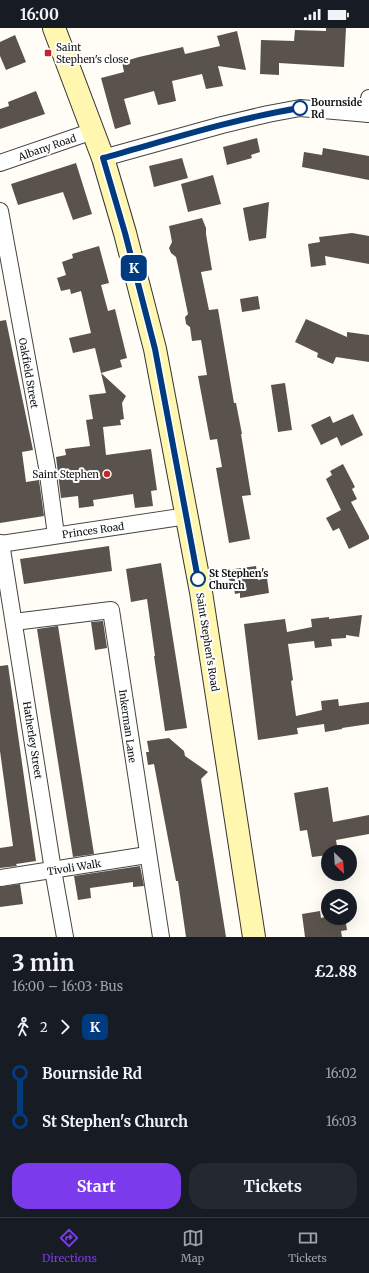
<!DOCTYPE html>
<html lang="en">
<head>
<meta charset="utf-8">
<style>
  body { margin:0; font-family:Merriweather,serif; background:#242831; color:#f1f3f6; height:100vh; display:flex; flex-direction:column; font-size:15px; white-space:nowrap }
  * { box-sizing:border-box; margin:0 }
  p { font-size:13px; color:#9ea1a6 }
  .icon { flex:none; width:22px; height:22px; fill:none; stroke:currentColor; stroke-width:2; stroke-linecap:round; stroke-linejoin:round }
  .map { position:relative; height:909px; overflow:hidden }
  .details { display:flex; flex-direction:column; background:#171b24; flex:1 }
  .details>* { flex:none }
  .badge { padding:0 8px; border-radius:6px; font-size:14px; line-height:26px }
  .needle { width:26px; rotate:155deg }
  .tools { position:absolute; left:321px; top:817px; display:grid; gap:8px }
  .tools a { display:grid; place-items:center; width:36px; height:36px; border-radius:50%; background:#171b24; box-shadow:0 4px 16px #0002; font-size:20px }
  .map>.badge { position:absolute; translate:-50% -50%; box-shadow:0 0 0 2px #fff }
  .legs { display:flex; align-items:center; gap:6px; height:44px; padding:0 12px; font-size:13px }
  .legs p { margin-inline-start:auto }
  .summary { display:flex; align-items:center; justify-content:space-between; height:68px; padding:0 12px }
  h1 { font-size:22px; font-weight:700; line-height:30px }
  .action { display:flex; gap:8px; margin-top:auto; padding:8px 12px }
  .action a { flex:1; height:46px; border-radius:16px; background:#7c3aed; color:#fff; font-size:16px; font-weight:700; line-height:46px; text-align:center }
  .action a+a { background:#242831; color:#f1f3f6 }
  ul { padding:0 12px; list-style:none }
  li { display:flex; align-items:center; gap:14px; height:48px; font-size:15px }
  li i { display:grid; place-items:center; width:6px; height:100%; margin:0 5px; background:currentColor }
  li i::after { content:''; width:10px; height:10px; margin:-5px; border:3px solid; border-radius:50%; background:#171b24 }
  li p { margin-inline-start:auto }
  li:first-child i { background:linear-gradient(#0000 50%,currentColor 0) }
  li:last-child i { background:linear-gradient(currentColor 50%,#0000 0) }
  .status { display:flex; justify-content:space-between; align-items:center; height:28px; padding:0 20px; background:#171b24; direction:ltr }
  .status svg { height:11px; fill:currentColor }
  .menu { display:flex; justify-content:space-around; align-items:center; height:56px; border-top:1px solid #363941; background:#171b24; font-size:11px; color:#9ea1a6 }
  .menu a { display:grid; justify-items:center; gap:2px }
  .menu .on { color:#7c3aed }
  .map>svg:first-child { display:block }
  .building { fill:#5a524d }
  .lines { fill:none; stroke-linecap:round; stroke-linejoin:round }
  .street-casing { stroke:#444; stroke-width:18 }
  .secondary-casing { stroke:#333; stroke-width:24 }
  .street { stroke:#fff; stroke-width:16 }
  .secondary { stroke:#fff6b0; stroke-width:22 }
  .line-1-casing { stroke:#fff; stroke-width:9 }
  .line-1 { stroke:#003b80; stroke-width:6 }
  .poi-dot { fill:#c4262e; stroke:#fff; stroke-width:1.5 }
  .stop-1-dot { fill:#fff; stroke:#003b80; stroke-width:2 }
  .labels { text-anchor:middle; stroke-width:4; stroke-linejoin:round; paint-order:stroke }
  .poi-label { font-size:10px; fill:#111; stroke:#fff; text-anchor:start }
  .stop-label { font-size:10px; font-weight:bold; fill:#111; stroke:#fff; text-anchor:start }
  .street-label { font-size:10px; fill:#111; stroke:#fff }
</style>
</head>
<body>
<div class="status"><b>16:00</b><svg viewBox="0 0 49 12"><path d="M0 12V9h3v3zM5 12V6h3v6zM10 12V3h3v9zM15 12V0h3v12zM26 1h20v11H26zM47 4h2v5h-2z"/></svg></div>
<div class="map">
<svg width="369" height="909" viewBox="0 0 369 909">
  <rect width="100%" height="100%" fill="#fffdf5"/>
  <g class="building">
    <path d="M326,0H346L344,39L279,35V47L260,46L261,12L294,13L295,2L326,3Z"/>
    <path d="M237,3L246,42L218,38L223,58L206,61L202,46L172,53L176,73L158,77L154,63L124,71L131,96L115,101L101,50L124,44L122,34L139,29L183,19L185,26L220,18L217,8Z"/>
    <path d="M15,7L26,34L6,42L0,28V14Z"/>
    <path d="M36,63L45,86L0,101V81L9,78L8,74Z"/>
    <path d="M257,110L260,124L251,127L252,130L227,137L223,119Z"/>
    <path d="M323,120L369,128V152L302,139L304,124L322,127Z"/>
    <path d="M182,130L188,150L154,159L149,138Z"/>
    <path d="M76,135L92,186L73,192L63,164L18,177L11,156Z"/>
    <path d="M213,147L221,176L188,184L181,156Z"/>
    <path d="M269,174L266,210L249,213L243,180Z"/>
    <path d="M202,190L206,200V206L212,242L201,244L209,282L218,281L234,375H236L242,406H241L251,467L242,468L250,511L229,515L216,440L222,439L217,411L210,412L198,348L207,347L201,312L192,313L190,299L186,296L185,289L188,286L178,238L176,229L171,225L169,220L172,214L169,198Z"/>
    <path d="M352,205L369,208V236L325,228L326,237L311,239L308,216L320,214L319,209Z"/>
    <path d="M99,218L109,255L101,257L108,283L115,281L127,330L120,332L122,339L101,345L95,320L73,325L69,310L91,305L81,263L71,266L70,261L61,263L57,250L66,247L62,234L73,230L72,226Z"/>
    <path d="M258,268L260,281L242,284L240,271Z"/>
    <path d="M306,291L347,309V304L369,307V334L336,329L333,336L317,329L318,325L295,314Z"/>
    <path d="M6,292L33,422L22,424L26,454L39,452L44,488L0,495V293Z"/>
    <path d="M101,345L126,368L122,375L124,391L120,392L121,397L103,399L106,427L151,421L157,462L151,463L153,478L135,480L133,466L93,472L94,478L79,480L78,468L61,470L56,429L66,427L65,421L90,418L86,392L93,391L89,367L106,365Z"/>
    <path d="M285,355L292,402L278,404L271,357Z"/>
    <path d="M353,386L363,407L341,418L337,409L321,417L311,397L330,388L333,395Z"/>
    <path d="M343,436L355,459L352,461L357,471L351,474L369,508V511L349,521L339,500L333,503L326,490L341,482L326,451L332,447L330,443Z"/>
    <path d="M109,518L112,543L24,556L20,531Z"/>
    <path d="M161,535L187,700L165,703L154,628H155L147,571L131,574L126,541Z"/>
    <path d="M256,538L258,552L267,550L269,565L240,570V565L235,566L233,554L229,552L227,542Z"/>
    <path d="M362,587L359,609L346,607V610L331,611L332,618L315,620L314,613L288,616L293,652L291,653L296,688L322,682L321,673L338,671L339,678L369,674V696L342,700V701L325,704L324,696L297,700L298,706L258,712L244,596L285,591L287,604L312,599L311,591L329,589V591Z"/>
    <path d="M103,593L107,620L95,622L91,594Z"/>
    <path d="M58,598L94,826L73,829L37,601Z"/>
    <path d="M8,637L36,833L16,836L17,838L0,840V820L13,818L0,723V638Z"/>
    <path d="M169,710L184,723L185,728L208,744L201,751L226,909H186L178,853H176L154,736L148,737L146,724H149L147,713Z"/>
    <path d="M328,759L333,794L369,787V806L336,812L338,824H328V827L312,829L307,802L300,803L294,765Z"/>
    <path d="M140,838L144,858L133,859V854L90,860L91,870L78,872L74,848Z"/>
    <path d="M20,856L23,876L0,879V859Z"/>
    <path d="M320,883L321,890L328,888V890H345L347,902L341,903L342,909H305L302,886Z"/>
  </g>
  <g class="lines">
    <defs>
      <g id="street">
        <path d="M368,86L369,70"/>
        <path d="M103,130L222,97L268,86L300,80L369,86"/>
        <path d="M0,135L93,103"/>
        <path d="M0,183L47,439L56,507"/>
        <path d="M1,515L53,842L65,909"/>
        <path d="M0,516L187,488"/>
        <path d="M14,594L111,582L161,909"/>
        <path d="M0,850L147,827"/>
      </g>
      <path id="secondary" d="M54,0L103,130L125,205L155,321L201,564L254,909"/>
    </defs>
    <use href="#street" class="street-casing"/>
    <use href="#secondary" class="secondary-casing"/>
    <use href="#street" class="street"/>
    <use href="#secondary" class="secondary"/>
  </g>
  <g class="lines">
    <defs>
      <path id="line-1" d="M198,551L155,321L125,205L103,130C168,112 233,91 300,80"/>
    </defs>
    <use href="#line-1" class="line-1-casing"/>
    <use href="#line-1" class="line-1"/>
  </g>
  <g class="poi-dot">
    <rect x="44" y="21" width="8" height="8" rx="2"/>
    <circle cx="107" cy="446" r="4"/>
  </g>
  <g class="stop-1-dot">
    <circle cx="300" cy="80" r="7"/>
    <circle cx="198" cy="551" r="7"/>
  </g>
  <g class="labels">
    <g class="poi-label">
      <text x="56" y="23">Saint<tspan x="56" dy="12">Stephen's close</tspan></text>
      <text x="99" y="450" text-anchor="end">Saint Stephen</text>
    </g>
    <g class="stop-label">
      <text x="311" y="78">Bournside<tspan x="311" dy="12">Rd</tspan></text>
      <text x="209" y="549">St Stephen's<tspan x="209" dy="12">Church</tspan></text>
    </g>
    <g class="street-label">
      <text transform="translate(47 119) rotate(-19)" y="4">Albany Road</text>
      <text transform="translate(29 345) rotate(80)" y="4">Oakfield Street</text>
      <text transform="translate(93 502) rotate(-8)" y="4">Princes Road</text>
      <text transform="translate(208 614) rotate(81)" y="4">Saint Stephen's Road</text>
      <text transform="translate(128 698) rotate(82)" y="4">Inkerman Lane</text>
      <text transform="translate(33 712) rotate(81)" y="4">Hatherley Street</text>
      <text transform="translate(74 839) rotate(-9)" y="4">Tivoli Walk</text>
    </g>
  </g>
</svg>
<div class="tools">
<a><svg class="needle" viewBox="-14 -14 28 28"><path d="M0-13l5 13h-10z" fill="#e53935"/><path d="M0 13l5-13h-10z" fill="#9ea1a6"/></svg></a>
<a><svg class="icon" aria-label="layers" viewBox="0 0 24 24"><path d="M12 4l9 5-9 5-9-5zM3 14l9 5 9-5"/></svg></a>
</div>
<b class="badge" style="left:134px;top:240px;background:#003b80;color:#fff">K</b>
</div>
<section class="details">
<div class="summary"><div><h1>3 min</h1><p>16:00 – 16:03 · Bus</p></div><b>£2.88</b></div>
<div class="legs"><svg class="icon" aria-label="walk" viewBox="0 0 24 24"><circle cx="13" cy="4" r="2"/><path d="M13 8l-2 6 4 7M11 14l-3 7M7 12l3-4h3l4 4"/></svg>2<svg class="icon" aria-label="forward" viewBox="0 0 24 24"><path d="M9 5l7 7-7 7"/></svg><b class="badge" style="background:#003b80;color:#fff">K</b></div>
<ul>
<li><i style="color:#003b80"></i><b>Bournside Rd</b><p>16:02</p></li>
<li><i style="color:#003b80"></i><b>St Stephen's Church</b><p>16:03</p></li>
</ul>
<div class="action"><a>Start</a><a>Tickets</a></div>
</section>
<nav class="menu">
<a class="on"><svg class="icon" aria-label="directions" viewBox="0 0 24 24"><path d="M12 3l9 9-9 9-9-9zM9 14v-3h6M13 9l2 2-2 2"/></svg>Directions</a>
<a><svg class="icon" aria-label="map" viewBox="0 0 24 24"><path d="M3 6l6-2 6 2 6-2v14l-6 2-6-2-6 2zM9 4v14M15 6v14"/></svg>Map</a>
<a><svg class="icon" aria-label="tickets" viewBox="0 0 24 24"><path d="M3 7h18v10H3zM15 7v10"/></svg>Tickets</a>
</nav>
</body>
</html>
